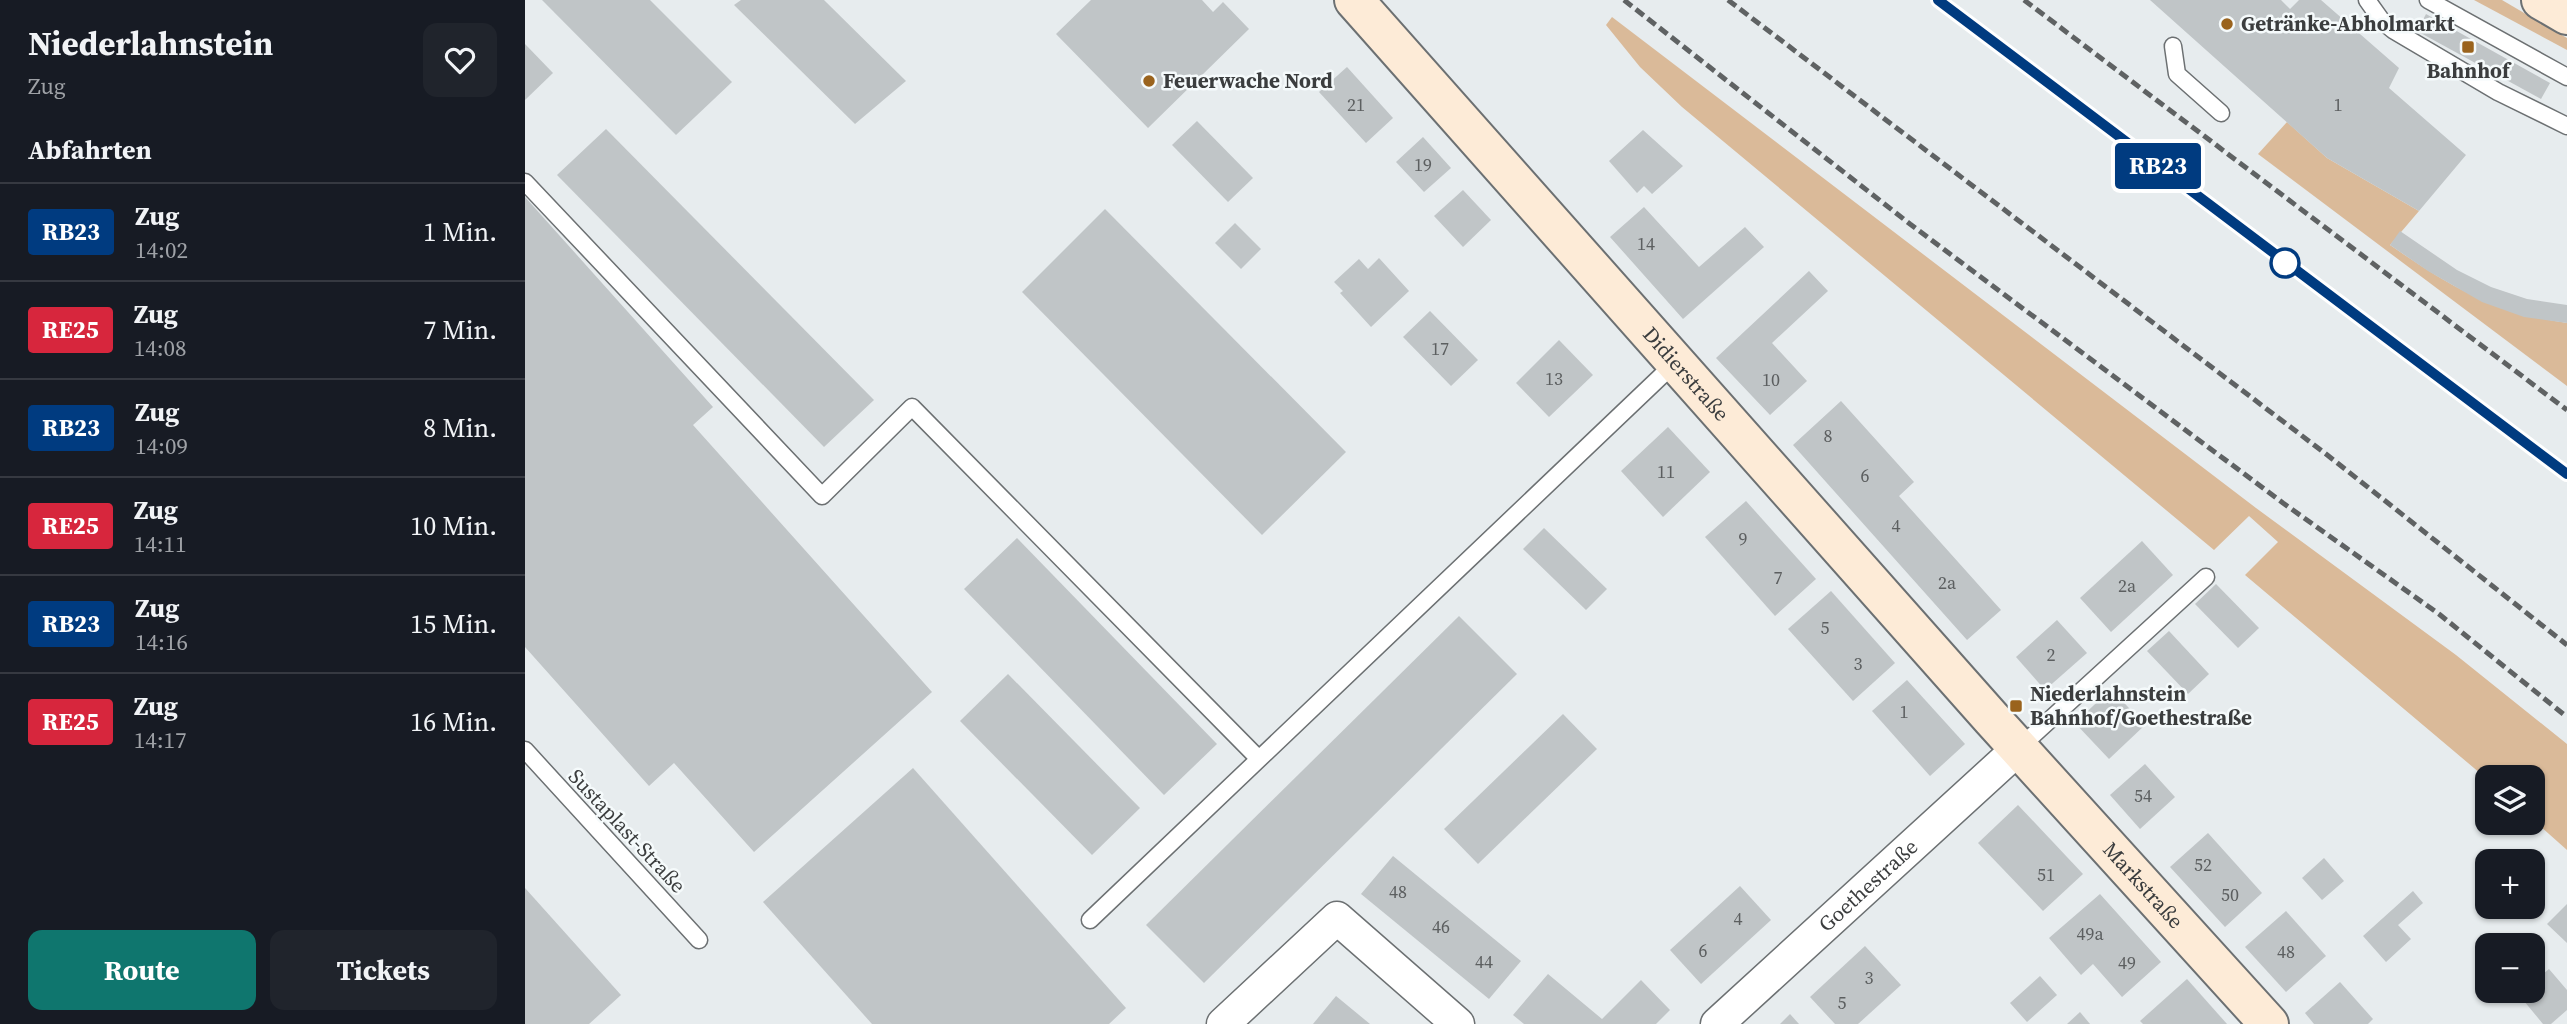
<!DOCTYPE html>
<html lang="de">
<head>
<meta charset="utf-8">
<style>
  body { margin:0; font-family:"Source Serif 4",serif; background:#20242c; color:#f1f3f6; height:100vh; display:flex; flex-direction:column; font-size:26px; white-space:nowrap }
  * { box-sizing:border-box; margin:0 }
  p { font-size:23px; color:#9ea1a6 }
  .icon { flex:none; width:38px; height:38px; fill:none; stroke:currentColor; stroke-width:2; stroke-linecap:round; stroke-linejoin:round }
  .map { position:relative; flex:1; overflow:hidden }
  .side { display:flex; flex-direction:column; background:#171b24; width:525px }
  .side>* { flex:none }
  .badge { padding:0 14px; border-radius:5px; font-size:24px; line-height:46px }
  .fabs { position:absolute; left:1950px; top:765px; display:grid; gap:14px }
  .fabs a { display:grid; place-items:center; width:70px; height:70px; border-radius:14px; background:#171b24; box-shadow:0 2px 5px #0004; font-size:35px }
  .map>.badge { position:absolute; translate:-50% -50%; box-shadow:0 0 0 4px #fff }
  h2 { padding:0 28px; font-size:26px; line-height:63px }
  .round { display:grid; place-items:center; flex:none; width:74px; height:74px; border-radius:14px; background:#20242c }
  .headline { display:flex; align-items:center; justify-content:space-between; height:119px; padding:0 28px }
  h1 { font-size:33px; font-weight:700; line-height:52px }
  .primary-button { display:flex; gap:14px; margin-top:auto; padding:14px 28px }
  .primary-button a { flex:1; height:80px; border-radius:14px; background:#0f766e; color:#fff; font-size:28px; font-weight:700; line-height:80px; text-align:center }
  .primary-button a+a { background:#20242c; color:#f1f3f6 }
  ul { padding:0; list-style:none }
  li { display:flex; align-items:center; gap:21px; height:98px; padding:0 28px; border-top:2px solid #363941 }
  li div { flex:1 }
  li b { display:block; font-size:26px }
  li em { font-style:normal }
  li .badge { min-width:77px; font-weight:700; text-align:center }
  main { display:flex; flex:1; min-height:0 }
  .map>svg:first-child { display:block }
  .green { fill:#daba99 }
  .building { fill:#c0c5c7 }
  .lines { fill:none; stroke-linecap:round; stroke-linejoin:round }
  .lane-casing { stroke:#6c7072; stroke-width:19 }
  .street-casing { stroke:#6c7072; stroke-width:35 }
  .secondary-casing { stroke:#6c7072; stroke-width:42 }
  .lane { stroke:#fff; stroke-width:16 }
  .street { stroke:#fff; stroke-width:32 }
  .secondary { stroke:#fdebd7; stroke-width:38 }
  .rail { stroke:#5f6263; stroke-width:5; stroke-dasharray:10 5; stroke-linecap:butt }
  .line-casing { stroke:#fff; stroke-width:16 }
  .line { stroke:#003b80; stroke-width:10 }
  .poi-dot { fill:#9a631d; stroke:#f5fafb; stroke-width:2.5 }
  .stop-dot { fill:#fff; stroke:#003b80; stroke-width:3.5 }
  .labels { text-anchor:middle; stroke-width:5; stroke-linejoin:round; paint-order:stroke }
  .number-label { font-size:18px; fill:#5c5f60 }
  .poi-label { font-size:21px; font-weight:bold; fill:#3b3d3e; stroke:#f5fafb; text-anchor:start }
  .street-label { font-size:21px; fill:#3b3d3e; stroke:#f5fafb }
</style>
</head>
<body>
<main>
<section class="side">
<div class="headline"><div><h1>Niederlahnstein</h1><p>Zug</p></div><a class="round"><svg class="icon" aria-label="heart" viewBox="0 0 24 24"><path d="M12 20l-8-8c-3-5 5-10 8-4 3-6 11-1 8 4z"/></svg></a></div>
<h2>Abfahrten</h2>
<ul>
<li><span class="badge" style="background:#003b80;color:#fff">RB23</span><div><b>Zug</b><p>14:02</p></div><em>1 Min.</em></li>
<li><span class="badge" style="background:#d7263d;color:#fff">RE25</span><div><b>Zug</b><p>14:08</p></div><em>7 Min.</em></li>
<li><span class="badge" style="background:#003b80;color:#fff">RB23</span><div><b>Zug</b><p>14:09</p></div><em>8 Min.</em></li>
<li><span class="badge" style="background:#d7263d;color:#fff">RE25</span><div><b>Zug</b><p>14:11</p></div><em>10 Min.</em></li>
<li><span class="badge" style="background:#003b80;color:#fff">RB23</span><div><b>Zug</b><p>14:16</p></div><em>15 Min.</em></li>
<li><span class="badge" style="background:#d7263d;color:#fff">RE25</span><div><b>Zug</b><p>14:17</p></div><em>16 Min.</em></li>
</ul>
<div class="primary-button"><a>Route</a><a>Tickets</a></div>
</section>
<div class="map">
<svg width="2042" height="1024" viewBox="0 0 2042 1024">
  <rect width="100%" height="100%" fill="#e7ecee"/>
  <g class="green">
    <path d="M1949,0H1977L2042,38V50Z"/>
    <path d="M1087,17L1731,508L1931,655L2042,744V850L2007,819V777L1962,779L1720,575L1753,542L1724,516L1689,550L1157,107L1115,67L1081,25Z"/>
    <path d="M1762,122L1802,158L1894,211L1865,245C1926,287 1968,312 2042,323V386L1733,154Z"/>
  </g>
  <g class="building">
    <path d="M17,0H125L207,82L151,135Z"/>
    <path d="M216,0H299L381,81L330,124L209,5Z"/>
    <path d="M566,0H677L688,12L698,2L724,29L623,128L531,34Z"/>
    <path d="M1625,0H1756L1765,9L1774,0H1796L1874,68L1864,88L1941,155L1894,211L1802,158Z"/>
    <path d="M1901,14L2025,83L2016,99L1892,31Z"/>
    <path d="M0,44L28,73L0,100Z"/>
    <path d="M822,67L868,118L841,143L794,92Z"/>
    <path d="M672,121L728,178L703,202L647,145Z"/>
    <path d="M81,129L349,400L299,447L32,175Z"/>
    <path d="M1118,130L1158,166L1127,194L1119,186L1112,193L1084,161Z"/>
    <path d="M898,137L926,168L899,192L871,162Z"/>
    <path d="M938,190L966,220L938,247L909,216Z"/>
    <path d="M0,197L188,407L168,425L407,692L229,852L149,763L124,786L0,647Z"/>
    <path d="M1119,207L1174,267L1220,227L1239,247L1158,319L1085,237Z"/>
    <path d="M580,209L821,452L737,535L497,292Z"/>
    <path d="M710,223L736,249L716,269L690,243Z"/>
    <path d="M1875,231L1932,270L1966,287L2002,299L2042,305V323L1999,317L1957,302L1903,271L1865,245Z"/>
    <path d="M854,258L884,291L846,327L815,293L818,291L809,282L834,259L843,269Z"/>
    <path d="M1284,271L1303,291L1247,343L1282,381L1245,415L1191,358Z"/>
    <path d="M905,311L953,360L926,386L878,337Z"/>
    <path d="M1034,340L1068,375L1024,417L991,383Z"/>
    <path d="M1316,401L1389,482L1374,496L1476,610L1442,640L1268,445Z"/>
    <path d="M1143,427L1185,472L1138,517L1096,471Z"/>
    <path d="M1221,501L1291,579L1250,616L1180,537Z"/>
    <path d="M1019,528L1082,589L1061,610L998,549Z"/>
    <path d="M492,538L692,744L639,795L439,589Z"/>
    <path d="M1617,541L1648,575L1586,632L1555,598Z"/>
    <path d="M1691,584L1734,628L1713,648L1670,604Z"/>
    <path d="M1306,591L1370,663L1328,701L1263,629Z"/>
    <path d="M934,616L992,674L679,983L621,925Z"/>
    <path d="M1532,620L1562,653L1520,690L1491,657Z"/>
    <path d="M1644,631L1684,674L1663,694L1622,651Z"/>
    <path d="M483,674L615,808L567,855L435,721Z"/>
    <path d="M1382,680L1440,744L1405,776L1347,711Z"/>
    <path d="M1586,689L1620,725L1584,759L1550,723Z"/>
    <path d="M1038,714L1072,749L953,864L919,829Z"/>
    <path d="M1620,764L1650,797L1615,829L1585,795Z"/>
    <path d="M388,768L601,1008L584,1024H347L238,902Z"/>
    <path d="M1493,805L1558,874L1518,911L1453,843Z"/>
    <path d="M1683,833L1737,893L1700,927L1645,867Z"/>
    <path d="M868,856L996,961L964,999L836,894Z"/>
    <path d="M1799,858L1819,881L1797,900L1777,878Z"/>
    <path d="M1215,886L1246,920L1176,984L1145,950Z"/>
    <path d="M0,888L96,995L64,1024H0Z"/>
    <path d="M1888,891L1898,903L1873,925L1886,939L1861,962L1838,936Z"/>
    <path d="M1575,894L1636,962L1597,997L1568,964L1556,975L1524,938Z"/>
    <path d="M2042,904V943L2022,924Z"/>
    <path d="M1761,911L1801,956L1761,992L1720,947Z"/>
    <path d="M1340,946L1376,985L1333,1024H1310L1285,997Z"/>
    <path d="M2024,969L2042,990V1010L2026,1024H2018L1994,995L1999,990H2007V983Z"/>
    <path d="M1023,974L1077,1019L1116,980L1145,1010L1131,1024H999L988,1015Z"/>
    <path d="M1515,976L1532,995L1502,1022L1485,1003Z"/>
    <path d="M1662,979L1702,1024H1618L1615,1021Z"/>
    <path d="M1815,982L1848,1019L1843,1024H1789L1780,1013Z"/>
    <path d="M811,996L845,1024H788Z"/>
    <path d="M1555,1012L1565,1024H1542Z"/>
    <path d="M1265,1014L1274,1024H1255Z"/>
  </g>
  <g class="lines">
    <defs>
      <g id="lane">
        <path d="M1842,0L1857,21L1868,30L1973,92L2042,126"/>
        <path d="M1903,0L2042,77"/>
        <path d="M1648,46L1652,74L1696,113"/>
        <path d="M0,182L297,496L387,407L732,757"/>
        <path d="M1494,748L1681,577"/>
        <path d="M0,750L174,940"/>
        <path d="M565,920L1152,361"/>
      </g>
      <g id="street">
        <path d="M698,1024L812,918L933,1024"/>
        <path id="s1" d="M1192,1024L1494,748"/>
      </g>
      <g id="secondary">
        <path id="s2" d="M829,0L1467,719L1744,1024"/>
        <path d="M2016,0L2042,15"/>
      </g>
    </defs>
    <use href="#lane" class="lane-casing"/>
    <use href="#street" class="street-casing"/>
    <use href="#secondary" class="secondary-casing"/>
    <use href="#lane" class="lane"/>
    <use href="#street" class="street"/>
    <use href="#secondary" class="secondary"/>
    <g class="rail">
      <path d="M1099,0L1385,224L1758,503L1914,614L2042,717"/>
      <path d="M1203,0L1801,454L2042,645"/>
      <path d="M1413,0L2042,474"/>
      <path d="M1499,0L2042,410"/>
    </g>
  </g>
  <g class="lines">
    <defs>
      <path id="line" d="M1413,0L2042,474"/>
    </defs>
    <use href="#line" class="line-casing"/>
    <use href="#line" class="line"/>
  </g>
  <g class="poi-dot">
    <circle cx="1702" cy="24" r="7"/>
    <rect x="1936" y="40" width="14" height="14" rx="3.5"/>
    <circle cx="624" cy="81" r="7"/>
    <rect x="1484" y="699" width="14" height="14" rx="3.5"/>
  </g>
  <circle class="stop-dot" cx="1760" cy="263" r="14"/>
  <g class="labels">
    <g class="number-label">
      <text x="831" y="111">21</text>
      <text x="1813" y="111">1</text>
      <text x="898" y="171">19</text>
      <text x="1121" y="250">14</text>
      <text x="915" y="355">17</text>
      <text x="1029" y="385">13</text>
      <text x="1246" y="386">10</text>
      <text x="1303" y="442">8</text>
      <text x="1141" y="478">11</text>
      <text x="1340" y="482">6</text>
      <text x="1371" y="532">4</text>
      <text x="1218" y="545">9</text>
      <text x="1253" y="584">7</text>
      <text x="1422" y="589">2a</text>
      <text x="1602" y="592">2a</text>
      <text x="1300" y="634">5</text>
      <text x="1526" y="661">2</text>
      <text x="1333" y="670">3</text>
      <text x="1379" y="718">1</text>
      <text x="1618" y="802">54</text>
      <text x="1678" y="871">52</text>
      <text x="1521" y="881">51</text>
      <text x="873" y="898">48</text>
      <text x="1705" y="901">50</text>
      <text x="1213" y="925">4</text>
      <text x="916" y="933">46</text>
      <text x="1565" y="940">49a</text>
      <text x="1178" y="957">6</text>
      <text x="1761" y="958">48</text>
      <text x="959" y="968">44</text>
      <text x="1602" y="969">49</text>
      <text x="1344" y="984">3</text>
      <text x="1317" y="1009">5</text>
    </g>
    <g class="poi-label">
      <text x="1716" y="31">Getränke-Abholmarkt</text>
      <text x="1943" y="78" text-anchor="middle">Bahnhof</text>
      <text x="638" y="88">Feuerwache Nord</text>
      <text x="1505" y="701">Niederlahnstein<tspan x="1505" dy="24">Bahnhof/Goethestraße</tspan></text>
    </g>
    <g class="street-label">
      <text dy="7" stroke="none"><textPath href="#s2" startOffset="500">Didierstraße</textPath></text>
      <text transform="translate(102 831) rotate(47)" y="7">Sustaplast-Straße</text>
      <text dy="7" stroke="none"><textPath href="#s2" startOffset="1186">Markstraße</textPath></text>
      <text dy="7" stroke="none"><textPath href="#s1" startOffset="205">Goethestraße</textPath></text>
    </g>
  </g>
</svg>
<div class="fabs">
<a><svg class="icon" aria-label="layers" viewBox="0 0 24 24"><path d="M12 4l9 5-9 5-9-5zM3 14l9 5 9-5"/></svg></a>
<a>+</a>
<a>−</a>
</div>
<b class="badge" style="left:1633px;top:166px;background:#003b80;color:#fff">RB23</b>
</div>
</main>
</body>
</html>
